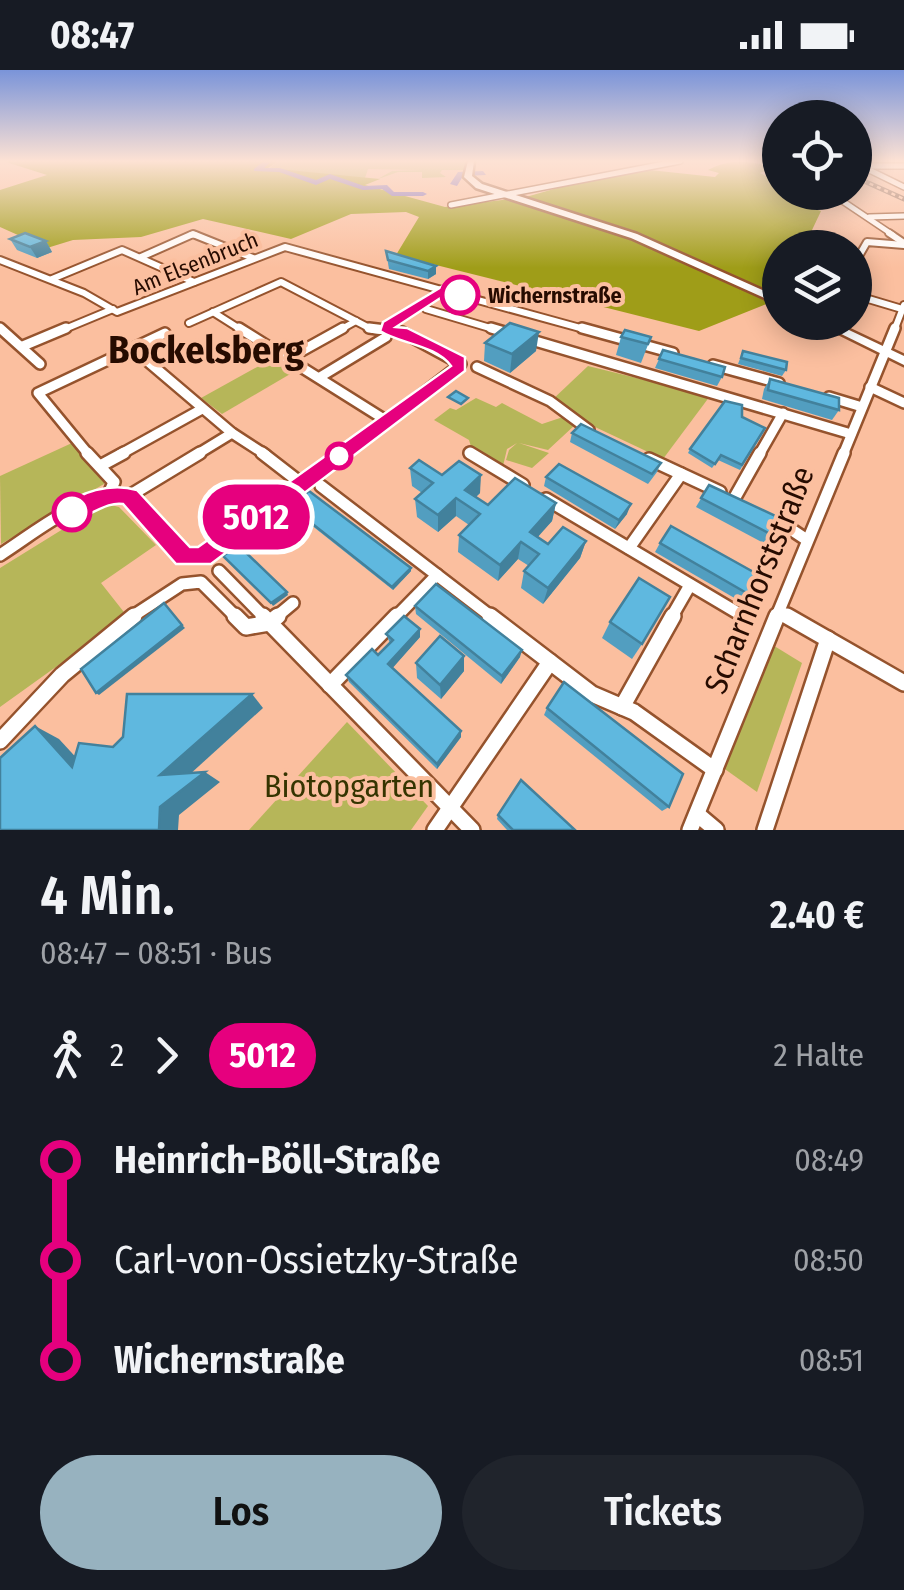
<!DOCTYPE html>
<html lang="de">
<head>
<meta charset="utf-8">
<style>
  body { margin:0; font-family:"Fira Sans Condensed",sans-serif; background:#20242c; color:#f1f3f6; height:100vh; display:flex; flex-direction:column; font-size:38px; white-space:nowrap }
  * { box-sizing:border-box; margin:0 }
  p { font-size:32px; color:#9ea1a6 }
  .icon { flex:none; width:55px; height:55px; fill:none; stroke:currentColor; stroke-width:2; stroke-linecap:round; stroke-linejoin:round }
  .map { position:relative; height:760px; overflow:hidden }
  .drawer { display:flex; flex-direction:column; background:#171b24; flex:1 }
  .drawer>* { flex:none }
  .badge { padding:0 20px; border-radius:32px; font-size:35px; line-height:65px }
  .tools { position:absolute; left:762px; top:30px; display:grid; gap:20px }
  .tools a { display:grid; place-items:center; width:110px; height:110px; border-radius:50%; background:#171b24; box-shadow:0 5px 25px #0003; font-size:50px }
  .map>.badge { position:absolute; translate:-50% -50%; box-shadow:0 0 0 5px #fff }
  .legs { display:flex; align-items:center; gap:15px; height:110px; padding:0 40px; font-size:32px }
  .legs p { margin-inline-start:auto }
  .head { display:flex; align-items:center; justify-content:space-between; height:170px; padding:0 40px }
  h1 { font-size:55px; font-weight:600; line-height:75px }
  .primary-button { display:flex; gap:20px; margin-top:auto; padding:20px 40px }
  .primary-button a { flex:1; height:115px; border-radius:60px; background:#97b2bf; color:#111; font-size:40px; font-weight:600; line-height:115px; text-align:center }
  .primary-button a+a { background:#20242c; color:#f1f3f6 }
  ul { padding:0 40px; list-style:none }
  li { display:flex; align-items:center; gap:35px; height:100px; font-size:38px }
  li i { display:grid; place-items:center; width:15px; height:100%; margin:0 12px; background:currentColor }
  li i::after { content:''; width:25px; height:25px; margin:-12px; border:8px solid; border-radius:50%; background:#171b24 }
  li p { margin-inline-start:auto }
  li:first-child i { background:linear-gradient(#0000 50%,currentColor 0) }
  li:last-child i { background:linear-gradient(currentColor 50%,#0000 0) }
  .status { display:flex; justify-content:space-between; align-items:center; height:70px; padding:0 50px; background:#171b24; direction:ltr }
  .status svg { height:28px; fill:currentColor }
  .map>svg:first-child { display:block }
  .green { fill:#b6b659 }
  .forest { fill:#9f9d18 }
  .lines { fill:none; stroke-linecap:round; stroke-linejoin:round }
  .river { fill:#7565c2; fill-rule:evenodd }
  .street-far4-casing { stroke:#95532d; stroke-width:8 }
  .street-far3-casing { stroke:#95532d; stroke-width:10 }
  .street-far2-casing { stroke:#95532d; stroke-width:14 }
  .street-far1-casing { stroke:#95532d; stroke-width:16 }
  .street-casing { stroke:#95532d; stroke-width:20 }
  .secondary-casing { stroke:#95532d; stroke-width:5 }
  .street-far4 { stroke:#fff; stroke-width:5 }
  .street-far3 { stroke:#fff; stroke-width:6 }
  .street-far2 { stroke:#fff; stroke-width:9 }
  .street-far1 { stroke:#fff; stroke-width:11 }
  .street { stroke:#fff; stroke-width:15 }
  .secondary { fill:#fff; fill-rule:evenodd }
  .rail-casing { stroke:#865c48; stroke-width:5 }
  .rail { stroke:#fbbf9f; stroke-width:2.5; stroke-dasharray:4; stroke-linecap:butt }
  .wall { fill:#529ec0 }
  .shaded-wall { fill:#42819c }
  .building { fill:#5fb8df; stroke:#42819c; stroke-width:2.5 }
  .line-1 { fill:#e6007e; stroke:#fff; stroke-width:2.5 }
  .stop-1-dot { fill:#fff; stroke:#e6007e; stroke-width:5 }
  .labels { text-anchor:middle; stroke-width:8; stroke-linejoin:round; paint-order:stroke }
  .far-street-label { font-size:22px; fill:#260b00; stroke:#fbbf9f }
  .far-stop-label { font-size:22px; font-weight:bold; fill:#260b00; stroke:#fbbf9f; text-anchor:start }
  .near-street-label { font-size:32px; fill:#260b00; stroke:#fbbf9f }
  .near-park-label { font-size:32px; fill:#353400; stroke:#fbbf9f }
  .district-label { font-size:38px; font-weight:bold; fill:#260b00; stroke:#fbbf9f }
</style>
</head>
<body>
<div class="status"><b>08:47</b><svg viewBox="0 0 49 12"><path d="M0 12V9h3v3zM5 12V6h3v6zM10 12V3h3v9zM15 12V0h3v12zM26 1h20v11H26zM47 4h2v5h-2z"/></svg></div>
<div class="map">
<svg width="904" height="760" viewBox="0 0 904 760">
  <rect width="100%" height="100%" fill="#fbbf9f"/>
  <g class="green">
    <path d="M279,91H466L464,100H442L440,103L446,107L422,108V102H398L378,109L392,101L421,100L368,99L365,108L268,99Z"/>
    <path d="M275,287L297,300L222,344L201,328Z"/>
    <path d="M588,296L710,326L663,389L576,348L551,331Z"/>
    <path d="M476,328L496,337L502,333L542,354L563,347L576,354L548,380L519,373L549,383L532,398L506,390L509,380L517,373L507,379L503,396L472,380L469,370L434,350L450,338L456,340Z"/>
    <path d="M72,373L104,409V414L1,474L0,406Z"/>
    <path d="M111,435L119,437L156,475L101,513L127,546L0,637V498L97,438Z"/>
    <path d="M771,574L802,593L757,722L722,697Z"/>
    <path d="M347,652L428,736L411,760H249Z"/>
  </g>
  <path class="forest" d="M3,91H279L268,98L380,109L365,115L445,137L526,127L578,112L650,100L715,107L719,103L708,100C730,88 749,91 773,97L760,103L774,110L768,112L777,117L775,120L791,131L821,141L804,177L780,178L779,229L699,261L396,185L419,147L406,142L351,144L291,169L203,149L141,167L73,170L47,178L0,157V120L47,105Z"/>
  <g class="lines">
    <g class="river">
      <path d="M264,91H272L264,98H280L316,110L330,104L364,116L387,115L394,122H423L427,124L423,126H392L382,119L363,120L330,109L316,115L279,102L254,101V99Z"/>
      <path d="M483,101L486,105L463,106L457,116L450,114L458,102Z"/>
    </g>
    <defs>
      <g id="street-far4">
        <path d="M855,93L904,117"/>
        <path d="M865,96H904"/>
        <path d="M829,122L893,165"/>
        <path d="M451,135L680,91"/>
        <path d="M869,147L904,146"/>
        <path d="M190,165H196"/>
      </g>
      <g id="street-far3">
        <path d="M889,163L904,173"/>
        <path d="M141,187L193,164L253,188"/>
        <path d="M0,190L84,223L117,242L285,177L591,261"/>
        <path d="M855,193L867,172L904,175"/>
        <path d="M52,209L122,180L194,212"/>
        <path d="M855,225L902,239"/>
        <path d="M426,239L500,261"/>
        <path d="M213,242L243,261"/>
        <path d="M189,253L281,212L373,260L383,261"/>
        <path d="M0,258L3,261"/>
        <path d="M60,261L113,239"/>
        <path d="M338,261L356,251"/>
        <path d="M388,261L389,255L443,220"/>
        <path d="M894,261L904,235"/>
      </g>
      <g id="street-far2">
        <path d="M0,258L40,294"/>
        <path d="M239,258L387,351L461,294L402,262L369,258"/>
        <path d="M491,258L851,364"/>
        <path d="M582,258L673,283"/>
        <path d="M23,276L66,258"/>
        <path d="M132,278L232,363L266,385"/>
        <path d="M289,288L343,258"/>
        <path d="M713,295L779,313"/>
        <path d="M477,297L550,331L589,360"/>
        <path d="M320,307L386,267L388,258"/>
        <path d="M870,317L904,333"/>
        <path d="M829,327L862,337"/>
        <path d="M470,383L474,385"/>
        <path d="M89,385L38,323L165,263"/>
        <path d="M119,385L202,339"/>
        <path d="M196,385L232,363"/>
        <path d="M759,385L783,343"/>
        <path d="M843,385L895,258"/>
      </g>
      <g id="street-far1">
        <path d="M87,383L114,412L109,424"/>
        <path d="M470,383L523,415"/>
        <path d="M649,389L720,422"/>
        <path d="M100,396L124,383"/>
        <path d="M321,416L493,548"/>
        <path d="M129,426L200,383"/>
        <path d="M546,429L743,546"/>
        <path d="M734,429L760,383"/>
        <path d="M780,452L807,470"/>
        <path d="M629,478L681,404"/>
        <path d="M0,485C38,461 81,422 129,426L184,487H202L302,414L262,383"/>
        <path d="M219,501L265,548"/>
        <path d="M779,541L792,548"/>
        <path d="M130,548L182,514L201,512L237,548"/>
        <path d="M275,548L293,533"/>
        <path d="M395,548L437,505"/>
        <path d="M671,548L690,515"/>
        <path d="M776,548L844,383"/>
      </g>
      <g id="street">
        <path d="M235,546L246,557L269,553L278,546"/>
        <path d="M263,546L472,760"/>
        <path d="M490,546L592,624L634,642L715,700"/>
        <path d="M787,546L904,613"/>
        <path d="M330,615L397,546"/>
        <path d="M622,637L673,546"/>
        <path d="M0,671L62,605L134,546"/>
        <path d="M697,744L716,760"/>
        <path d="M435,760L550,592"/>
        <path d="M690,760L777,546"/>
        <path d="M765,760L828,569"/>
      </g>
      <g id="secondary">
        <path d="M468,91H474L472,106L482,114L637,164L780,228V235L631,168L476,118L464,107Z"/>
        <path d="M817,252H832L904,286V295Z"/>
      </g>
    </defs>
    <use href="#street-far4" class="street-far4-casing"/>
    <use href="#street-far3" class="street-far3-casing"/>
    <use href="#street-far2" class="street-far2-casing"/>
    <use href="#street-far1" class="street-far1-casing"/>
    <use href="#street" class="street-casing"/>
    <use href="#secondary" class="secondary-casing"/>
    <use href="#street-far4" class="street-far4"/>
    <use href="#street-far3" class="street-far3"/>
    <use href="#street-far2" class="street-far2"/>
    <use href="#street-far1" class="street-far1"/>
    <use href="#street" class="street"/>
    <use href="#secondary" class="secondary"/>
    <defs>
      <path id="rail" d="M855,107L904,129"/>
    </defs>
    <use href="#rail" class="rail-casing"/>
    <use href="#rail" class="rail"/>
  </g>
  <g class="wall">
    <path d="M10,169L46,171L52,182L37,188L17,180Z"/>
    <path d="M386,181L436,204L428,209L389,199Z"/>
    <path d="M468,217V235L463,240L446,236V218Z"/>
    <path d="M621,267H651L641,293L616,285Z"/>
    <path d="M485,273L536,281L510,303L484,291Z"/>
    <path d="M663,280L722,307L717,316L655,298Z"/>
    <path d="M743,281L786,300L782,306L738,294Z"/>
    <path d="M770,309L839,340L832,350L762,329L764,319Z"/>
    <path d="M742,347L765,358L740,400L718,390L712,398L688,383L690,379Z"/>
    <path d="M572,363L661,393L657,402L648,414L570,372Z"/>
    <path d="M410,398L442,405L480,423L476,427L488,435L556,433L552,451L537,467L548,474L586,471L580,488L543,534L521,518L524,501L529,496L518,489L498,511L458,482L459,465L469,455L456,446L438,462L417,447L415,429L422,423L412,416Z"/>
    <path d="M546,407L627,444L615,459L544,416Z"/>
    <path d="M709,415L782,470L775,479L696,437Z"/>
    <path d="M290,436L411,498V501L393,520L291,439Z"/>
    <path d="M660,473L757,529L750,537L655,482Z"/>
    <path d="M415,536L520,587L501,614L416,544Z"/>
    <path d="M610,552L642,574L632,589L602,568Z"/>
    <path d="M420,559V567L392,598L461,661V667L437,699L349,612L346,605L378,585L390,573L386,564Z"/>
    <path d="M464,586V601L441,629L417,608L416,593Z"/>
    <path d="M547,638L669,737L662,741L544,645Z"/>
    <path d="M498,745L575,760H507L497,749Z"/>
  </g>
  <g class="shaded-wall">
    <path d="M46,171L52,182L37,188L30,177Z"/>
    <path d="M436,196V204L428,209V201Z"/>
    <path d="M468,217V235L463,240V222Z"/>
    <path d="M539,262L536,281L510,303L512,284Z"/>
    <path d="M481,405L480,423L467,435L465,420Z"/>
    <path d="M456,428V446L438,462V445Z"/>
    <path d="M556,433L552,451L529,477L530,462Z"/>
    <path d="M631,434L627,444L615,459L619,450Z"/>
    <path d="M586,471L580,488L543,534L548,518Z"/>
    <path d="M521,472L518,489L498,511L500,495Z"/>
    <path d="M411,498V501L393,520L392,517Z"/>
    <path d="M287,522L288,525L273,536L271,533Z"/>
    <path d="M182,555L185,558L99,625L96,623Z"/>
    <path d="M420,559V567L390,601L388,594Z"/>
    <path d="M522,580L520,587L501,614L502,606Z"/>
    <path d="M464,586V601L441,629L440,615Z"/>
    <path d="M252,624L263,638L178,715L160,705Z"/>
    <path d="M35,656L59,669L95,708L72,697Z"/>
    <path d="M461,661V667L437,699V694Z"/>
    <path d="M205,702L220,712L179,745L178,760H159L160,737Z"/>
  </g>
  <g class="building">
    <path d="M25,163L46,171L30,177L10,169Z"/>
    <path d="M386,181L436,196L428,201L388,190Z"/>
    <path d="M451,213L468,217L463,222L446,218Z"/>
    <path d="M510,253L539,262L512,284L485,273Z"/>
    <path d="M625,260L651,267L648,274L621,267Z"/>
    <path d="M663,280L725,297L722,307L659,289Z"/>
    <path d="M743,281L787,292L786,300L741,288Z"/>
    <path d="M770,309L839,328V340L768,320Z"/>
    <path d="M456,321L468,328L461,334L448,327Z"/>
    <path d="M725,331L742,335V347L765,358L742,395L721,385L715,394L690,379Z"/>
    <path d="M581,354L661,393L652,404L572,363Z"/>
    <path d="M419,390L442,405L459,391L481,405L465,420L488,435L515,408L556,433L530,462L548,474L563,457L586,471L548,518L524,501L539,484L521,472L500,495L459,465L480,444L456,428L438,445L415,429L433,413L410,398Z"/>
    <path d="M559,394L631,434L619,450L546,407Z"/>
    <path d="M709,415L780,448L790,455L782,470L701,428Z"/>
    <path d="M309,421L411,498L392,517L290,436Z"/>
    <path d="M671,456L766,509L757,529L660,473Z"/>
    <path d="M238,475L287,522L271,533L223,486Z"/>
    <path d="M639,508L670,527L642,574L610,552Z"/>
    <path d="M436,514L522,580L502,606L415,536Z"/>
    <path d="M164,533L182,555L96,623L81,599Z"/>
    <path d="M404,546L420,559L388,594L461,661L437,694L346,605L372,579L378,585L393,570L386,564Z"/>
    <path d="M440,566L464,586L440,615L416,593Z"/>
    <path d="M564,612L683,704L669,737L547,638Z"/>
    <path d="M127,624H252L160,705L205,702L160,737L159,760H0V688L35,656L72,697L79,673L113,677L123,667Z"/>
    <path d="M521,710L575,760H513L498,745Z"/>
  </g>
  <linearGradient id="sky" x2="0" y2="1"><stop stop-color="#7a94d9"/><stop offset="0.46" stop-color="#fde2d4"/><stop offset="1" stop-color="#fde2d4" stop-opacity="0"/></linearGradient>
  <rect width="904" height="198" fill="url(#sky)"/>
  <path class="line-1" d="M443,216L467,225L460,229L445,225L396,257L407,258L465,287V301L211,494H176L123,434C102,431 86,453 64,448L61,442C76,420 113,413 137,420L190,477H198L451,296C436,275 400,274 380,261L383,252Z"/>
  <g class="stop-1-dot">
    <circle cx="460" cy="225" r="18"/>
    <circle cx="339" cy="386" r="12"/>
    <circle cx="72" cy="442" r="18"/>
  </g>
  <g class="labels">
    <g class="far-street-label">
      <text transform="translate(195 193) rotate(-22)" y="8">Am Elsenbruch</text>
    </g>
    <g class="far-stop-label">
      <text x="488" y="233">Wichernstraße</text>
    </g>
    <g class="near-street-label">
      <text transform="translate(759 510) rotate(-68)" y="11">Scharnhorststraße</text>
    </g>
    <g class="near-park-label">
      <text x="349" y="727">Biotopgarten</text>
    </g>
    <g class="district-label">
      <text x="206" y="293">Bockelsberg</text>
    </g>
  </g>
</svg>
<div class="tools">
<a><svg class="icon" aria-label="locate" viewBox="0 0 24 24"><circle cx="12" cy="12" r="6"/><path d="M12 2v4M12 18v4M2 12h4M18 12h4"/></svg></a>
<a><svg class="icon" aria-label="layers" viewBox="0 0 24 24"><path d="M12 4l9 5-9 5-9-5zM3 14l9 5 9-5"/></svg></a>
</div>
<b class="badge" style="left:256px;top:447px;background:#e6007e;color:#fff">5012</b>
</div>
<section class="drawer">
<div class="head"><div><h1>4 Min.</h1><p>08:47 – 08:51 · Bus</p></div><b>2.40 €</b></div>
<div class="legs"><svg class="icon" aria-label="walk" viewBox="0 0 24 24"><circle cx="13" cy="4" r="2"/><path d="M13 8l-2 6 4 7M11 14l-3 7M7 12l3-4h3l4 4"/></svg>2<svg class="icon" aria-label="forward" viewBox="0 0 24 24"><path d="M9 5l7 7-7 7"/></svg><b class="badge" style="background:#e6007e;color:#fff">5012</b><p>2 Halte</p></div>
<ul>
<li><i style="color:#e6007e"></i><b>Heinrich-Böll-Straße</b><p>08:49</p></li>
<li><i style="color:#e6007e"></i><span>Carl-von-Ossietzky-Straße</span><p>08:50</p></li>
<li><i style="color:#e6007e"></i><b>Wichernstraße</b><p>08:51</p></li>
</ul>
<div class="primary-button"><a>Los</a><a>Tickets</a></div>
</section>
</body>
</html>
